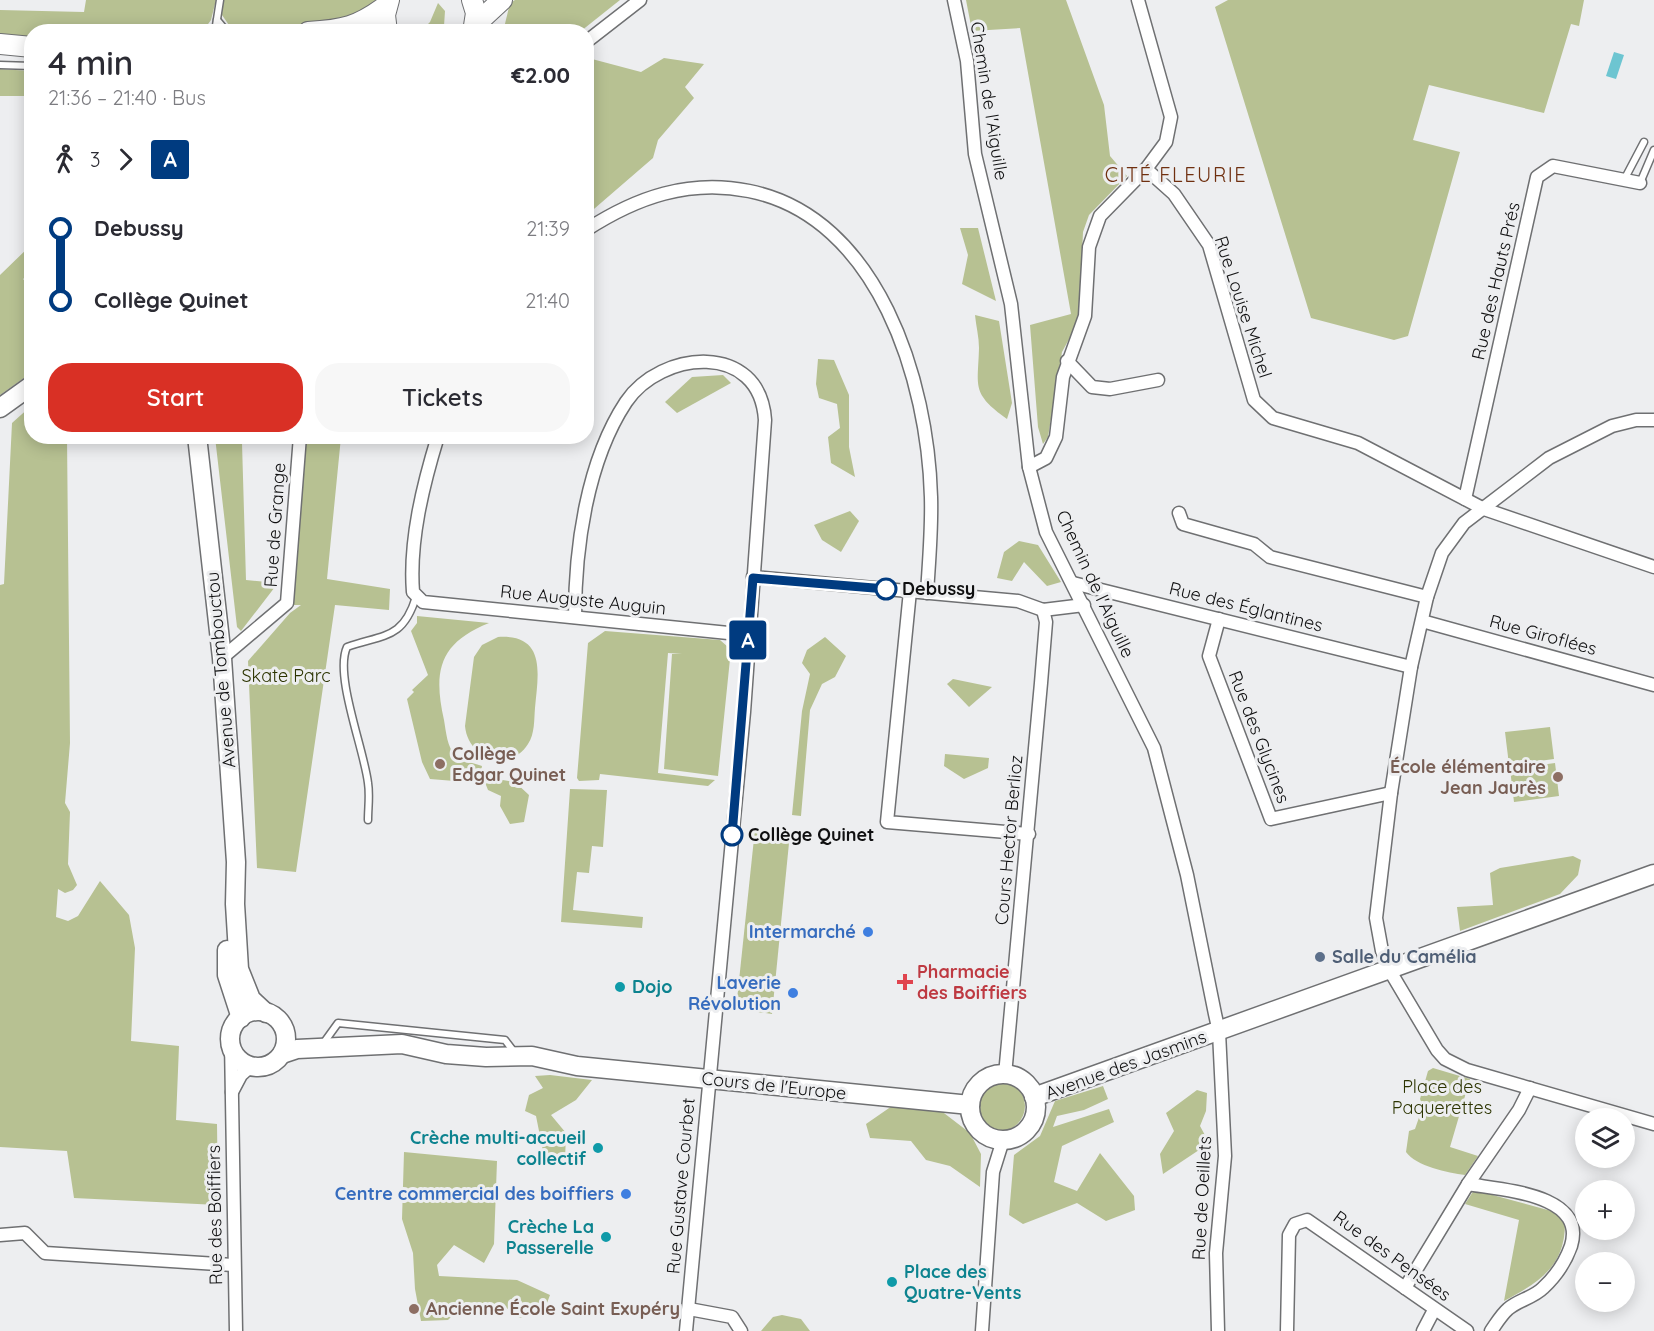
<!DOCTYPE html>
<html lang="en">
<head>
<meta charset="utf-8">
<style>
  body { margin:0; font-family:Quicksand,sans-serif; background:#f7f7f7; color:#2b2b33; height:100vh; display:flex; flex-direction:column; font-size:22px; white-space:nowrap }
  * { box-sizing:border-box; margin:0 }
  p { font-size:20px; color:#7c7c81 }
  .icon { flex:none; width:33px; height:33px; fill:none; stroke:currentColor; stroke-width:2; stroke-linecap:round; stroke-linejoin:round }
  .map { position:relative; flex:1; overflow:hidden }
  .drawer { position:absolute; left:24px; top:24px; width:570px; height:420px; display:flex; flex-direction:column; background:#fff; border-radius:24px; box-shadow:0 3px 15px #0003 }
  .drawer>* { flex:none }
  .badge { padding:0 12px; border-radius:4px; font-size:21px; line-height:39px }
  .fabs { position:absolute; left:1575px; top:1108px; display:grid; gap:12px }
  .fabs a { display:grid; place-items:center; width:60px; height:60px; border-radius:50%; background:#fff; box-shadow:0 3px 15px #0003; font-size:30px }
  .map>.badge { position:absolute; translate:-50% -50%; box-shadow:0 0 0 3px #fff }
  .legs { display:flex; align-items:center; gap:9px; height:66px; padding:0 24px; font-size:20px }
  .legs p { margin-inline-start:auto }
  .overview { display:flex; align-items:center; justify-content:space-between; height:102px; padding:0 24px }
  h1 { font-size:33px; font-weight:600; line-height:45px }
  .action { display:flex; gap:12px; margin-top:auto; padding:12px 24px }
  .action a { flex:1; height:69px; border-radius:24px; background:#d93025; color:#fff; font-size:24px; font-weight:600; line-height:69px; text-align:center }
  .action a+a { background:#f7f7f7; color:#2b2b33 }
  ul { padding:0 24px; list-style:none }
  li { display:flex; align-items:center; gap:21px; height:72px; font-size:22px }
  li i { display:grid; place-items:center; width:9px; height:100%; margin:0 8px; background:currentColor }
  li i::after { content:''; width:15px; height:15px; margin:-8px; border:4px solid; border-radius:50%; background:#fff }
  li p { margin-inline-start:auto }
  li:first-child i { background:linear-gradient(#0000 50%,currentColor 0) }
  li:last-child i { background:linear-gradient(currentColor 50%,#0000 0) }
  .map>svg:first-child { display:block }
  .green { fill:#b7c192 }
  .water { fill:#6dc5d1 }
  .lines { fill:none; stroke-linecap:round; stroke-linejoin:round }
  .lane-casing { stroke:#6f7072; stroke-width:9 }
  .street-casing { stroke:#6f7072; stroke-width:15 }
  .secondary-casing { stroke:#6f7072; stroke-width:21 }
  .primary-casing { stroke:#6f7072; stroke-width:22 }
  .lane { stroke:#fff; stroke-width:6 }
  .street { stroke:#fff; stroke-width:12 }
  .secondary { stroke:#fff; stroke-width:18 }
  .primary { stroke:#fff; stroke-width:20 }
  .line-1-casing { stroke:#fff; stroke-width:14 }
  .line-1 { stroke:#003b80; stroke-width:9 }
  .stop-1-dot { fill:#fff; stroke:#003b80; stroke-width:3 }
  .education-dot { fill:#8d6e63; stroke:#edeef0; stroke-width:2 }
  .shop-dot { fill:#3f7fe0; stroke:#edeef0; stroke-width:2 }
  .service-dot { fill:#5c6f8a; stroke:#edeef0; stroke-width:2 }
  .health-dot { fill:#e0444e; stroke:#edeef0; stroke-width:2 }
  .culture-dot { fill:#0f9aa8; stroke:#edeef0; stroke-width:2 }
  .labels { text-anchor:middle; stroke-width:6; stroke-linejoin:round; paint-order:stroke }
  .street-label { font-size:18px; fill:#0f0f10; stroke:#edeef0 }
  .stop-label { font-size:18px; font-weight:bold; fill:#0f0f10; stroke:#edeef0; text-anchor:start }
  .park-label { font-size:18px; fill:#2c3401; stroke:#edeef0 }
  .education-label { font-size:18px; font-weight:bold; fill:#785e54; stroke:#edeef0; text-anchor:start }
  .shop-label { font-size:18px; font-weight:bold; fill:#366cbe; stroke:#edeef0; text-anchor:end }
  .service-label { font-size:18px; font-weight:bold; fill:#4e5e75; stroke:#edeef0; text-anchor:start }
  .health-label { font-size:18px; font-weight:bold; fill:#be3a42; stroke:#edeef0; text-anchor:start }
  .culture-label { font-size:18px; font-weight:bold; fill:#0d838f; stroke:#edeef0; text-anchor:start }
  .neighbourhood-label { font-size:20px; letter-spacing:1.5px; fill:#6f2f0f; stroke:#edeef0 }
</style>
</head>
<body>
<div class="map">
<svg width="1654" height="1331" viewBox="0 0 1654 1331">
  <rect width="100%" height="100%" fill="#edeef0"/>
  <g class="green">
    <path d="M86,0H216L211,20L203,31L32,32L31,38L0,34V10L84,12Z"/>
    <path d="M223,0H377L376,4L350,21L233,31L222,15Z"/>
    <path d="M515,0H620L581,31L503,32L510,3Z"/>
    <path d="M966,0H1066L1104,105L1110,156L1127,176L1089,215L1083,232L1079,321L1062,352L1048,437L1043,444L1038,427L1030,325L1071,314L1020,28L972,31Z"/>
    <path d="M1228,0H1584L1579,26L1571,24L1544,113L1429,85L1413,140L1460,152L1408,336L1394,340L1311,318L1215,7Z"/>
    <path d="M438,3L445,11L444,26L438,31H421L430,22Z"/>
    <path d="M664,58L704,64L685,87L694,98L658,140L653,158L587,215V68L592,59L641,72Z"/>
    <path d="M0,69L31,71V96H0Z"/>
    <path d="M960,228H978L996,301L962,284L968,255Z"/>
    <path d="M31,245V273L23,279L31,287V373L0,395V275Z"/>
    <path d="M975,315L999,321L1012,403L1007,419C971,393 978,387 979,348C979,337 976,326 975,315Z"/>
    <path d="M818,359L834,360L849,395V447L855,477L831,463L828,437L840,428L837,404L819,398L816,384Z"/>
    <path d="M723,375L731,383L677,413L665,402L692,377Z"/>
    <path d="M31,406L32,436L67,437L70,743L65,803L70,812L68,864L77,885L73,890L65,893L58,889L56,917L68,921L78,916L100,881L129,915L135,948L131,1041L179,1046L176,1120L217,1124L218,1205L74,1198L67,1151L0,1147V585L4,584L12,423Z"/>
    <path d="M215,437H237L242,443L246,580L278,583L241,631L237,627Z"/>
    <path d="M307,437H341L327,579L390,589L389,610L335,605L296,872L257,868L248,661L290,613L301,605H290Z"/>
    <path d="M850,511L859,521L841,552L822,540L814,525Z"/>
    <path d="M1019,541L1038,545L1061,582L1047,586L1024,562L1012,581L997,578L1004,552Z"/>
    <path d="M417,616L489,623C439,643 433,671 444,720C446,731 447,748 456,756C461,761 474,763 482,766L479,783L430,779L422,762L407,699L414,692L412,690L428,675L411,631L417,623Z"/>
    <path d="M605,631L720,640L728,647L730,659L718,776L664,769L672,654H682L668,653L658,773L715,780L708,786L600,774L599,780L579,781L577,778L588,643Z"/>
    <path d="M498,637C547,634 538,675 535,708C534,719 535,734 528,744C509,774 468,759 465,726L474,657L482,645Z"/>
    <path d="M825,637L846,656L835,677L822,684L810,710L801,816L792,815L802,711L810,674L802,663L807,650Z"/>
    <path d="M953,679L992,687L969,707L947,684Z"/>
    <path d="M1550,727L1554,759L1509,765L1505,732Z"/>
    <path d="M945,754L989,758L988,768L964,779L944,766Z"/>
    <path d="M1555,763L1559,796L1514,802L1510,769Z"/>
    <path d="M491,778L515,782L529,795L524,822L510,824L500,806L501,796L488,790L484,780Z"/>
    <path d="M570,789L607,790L603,847L592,846L589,873L577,872L573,910L643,917L642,928L561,922Z"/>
    <path d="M755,829L790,833L772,1014L736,1009Z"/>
    <path d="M1573,856L1581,860L1578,875L1560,894L1460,931L1457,907L1493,905L1490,873L1500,868Z"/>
    <path d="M1433,1068L1470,1079L1450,1147L1478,1156L1465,1175C1448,1173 1416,1166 1406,1152L1409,1131L1415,1129L1423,1106L1420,1099L1428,1071Z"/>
    <path d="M550,1075L592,1080L576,1100L551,1115L566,1133L565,1160L545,1161L536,1116L525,1111L529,1095L543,1088L535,1076Z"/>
    <circle cx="1000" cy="1106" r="25"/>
    <path d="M1103,1086L1108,1099L1084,1110L1057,1116L1053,1127L1109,1109L1114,1122L1062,1146L1054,1182L1077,1191L1100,1153L1134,1196L1135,1210L1106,1221L1077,1203L1023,1224L1009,1215L1014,1155L1040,1136L1055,1101Z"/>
    <path d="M1197,1090L1207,1093L1206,1111L1200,1126L1213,1150H1199L1163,1174L1160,1154L1174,1131L1166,1113Z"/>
    <path d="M892,1106L940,1110L970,1133L981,1154L980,1187L950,1166L926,1160L911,1141L870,1138L866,1124Z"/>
    <path d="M404,1152L497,1161L494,1244L484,1263L454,1245L437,1265L439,1276L517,1280L550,1295L544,1311L519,1318L503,1305L466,1302L448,1320L421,1321L415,1289L413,1253L402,1219Z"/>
    <path d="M1474,1190L1555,1212L1565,1223C1565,1267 1539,1282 1504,1301L1519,1220L1465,1204Z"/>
    <path d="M782,1315L801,1319L810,1331H761L773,1317Z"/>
  </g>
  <path class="water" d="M1614,52L1624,55L1616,79L1606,76Z"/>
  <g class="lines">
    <defs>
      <g id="lane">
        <path d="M217,20L227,32"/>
        <path d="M215,32L220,0"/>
        <path d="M0,65L32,66"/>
        <path d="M1624,180L1644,142"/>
        <path d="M1640,183L1654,150"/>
        <path d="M368,820C368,808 370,795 368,783C364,749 334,675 347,647C385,634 403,639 416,597"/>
        <path d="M325,1041L338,1023L505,1040L515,1053"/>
      </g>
      <g id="street">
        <path d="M954,0L967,61L975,154L1011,304L1029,467L1046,532L1154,748L1187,875L1215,1014L1219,1032L1225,1156L1216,1253L1218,1331"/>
        <path d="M1138,0L1171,117L1166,142L1146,169L1174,194L1209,245L1254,400L1273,418L1358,443L1484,509L1654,567"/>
        <path d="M586,42L640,0"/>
        <path d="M586,230C637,197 689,179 749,191C879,217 928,382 931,497C932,529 929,561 927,593"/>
        <path d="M1067,361L1092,387L1110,389L1158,380"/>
        <path d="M1654,420H1636L1612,426L1549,458L1464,523L1442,553L1427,597L1411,667L1391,793L1376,918L1382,951L1390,971L1437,1050L1445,1059L1467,1070L1654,1124"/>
        <path d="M438,436C423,485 409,541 413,592L423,602L748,635"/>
        <path d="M1029,467L1046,458L1056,437L1063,377L1085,316L1089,247L1100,216L1146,169"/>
        <path d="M1465,499L1537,177L1553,166L1640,183"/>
        <path d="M1179,513L1183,524L1254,544L1270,557L1427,597"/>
        <path d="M753,577L1018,601L1043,610"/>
        <path d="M1073,583L1411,667"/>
        <path d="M910,591L887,822L1029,834"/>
        <path d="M1043,610L1084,605"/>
        <path d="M575,617C575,547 587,461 626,402C661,350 760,341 765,420L744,712L686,1331"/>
        <path d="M1219,619L1209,656L1271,819L1391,793"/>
        <path d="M1422,621L1654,685"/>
        <path d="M222,658L287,603L300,436"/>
        <path d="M231,1042L236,1331"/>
        <path d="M1005,1075L1041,683L1046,622L1043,610"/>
        <path d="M232,1092L241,1075L251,1066"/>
        <path d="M1468,1184C1502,1190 1587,1194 1571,1246C1565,1263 1556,1276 1543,1288C1533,1298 1518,1300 1508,1309C1501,1315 1496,1324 1491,1331"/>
        <path d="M0,1235L25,1233L45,1253L233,1265"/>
        <path d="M1405,1288L1468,1184L1519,1110L1530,1088"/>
        <path d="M689,1309L732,1317L741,1331"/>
        <path d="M982,1331L993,1172L1003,1140"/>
        <path d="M1287,1331L1289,1235L1295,1224L1307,1220L1467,1331"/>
        <path d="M1423,1331L1434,1310"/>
      </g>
      <g id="secondary">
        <path d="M0,408L32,385"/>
        <path d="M197,436L222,658L236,862L235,904L239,969L251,999L266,1013"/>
        <path d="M227,950V975L241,1018"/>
        <circle cx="258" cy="1039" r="28"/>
        <path d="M282,1054L297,1049L402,1044L446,1054L486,1057L532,1056L577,1066L970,1105"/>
        <circle cx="1003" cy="1107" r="33"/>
        <path d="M1034,1097L1654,874"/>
      </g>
      <g id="primary">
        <path d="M472,0L476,13L473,32"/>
        <path d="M475,25L502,0"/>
        <path d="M308,32C343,30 358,27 387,5"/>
        <path d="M387,32L385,15L389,0"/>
        <path d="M0,44L32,47"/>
      </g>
    </defs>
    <use href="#lane" class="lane-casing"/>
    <use href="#street" class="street-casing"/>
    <use href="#secondary" class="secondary-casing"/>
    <use href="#primary" class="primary-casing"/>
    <use href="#lane" class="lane"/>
    <use href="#street" class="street"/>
    <use href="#secondary" class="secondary"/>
    <use href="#primary" class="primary"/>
  </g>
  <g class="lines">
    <defs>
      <path id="line-1" d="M732,835L753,578L886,589"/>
    </defs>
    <use href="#line-1" class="line-1-casing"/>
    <use href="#line-1" class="line-1"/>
  </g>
  <g class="stop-1-dot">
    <circle cx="886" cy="589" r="10"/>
    <circle cx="732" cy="835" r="10"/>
  </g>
  <g class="education-dot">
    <circle cx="440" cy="764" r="6"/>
    <circle cx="1558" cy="777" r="6"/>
    <circle cx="414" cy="1309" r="6"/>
  </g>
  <g class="shop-dot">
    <circle cx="868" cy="932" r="6"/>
    <circle cx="793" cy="993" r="6"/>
    <circle cx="626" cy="1194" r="6"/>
  </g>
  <circle class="service-dot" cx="1320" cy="957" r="6"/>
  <path class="health-dot" d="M902 973h6v6h6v6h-6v6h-6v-6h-6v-6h6z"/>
  <g class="culture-dot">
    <circle cx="620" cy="987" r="6"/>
    <circle cx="598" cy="1148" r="6"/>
    <circle cx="606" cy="1237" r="6"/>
    <circle cx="892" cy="1282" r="6"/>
  </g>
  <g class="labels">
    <g class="street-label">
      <text transform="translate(989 101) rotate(81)" y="6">Chemin de l'Aiguille</text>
      <text transform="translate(1496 281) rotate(-77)" y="6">Rue des Hauts Prés</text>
      <text transform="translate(1243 307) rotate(72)" y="6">Rue Louise Michel</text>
      <text transform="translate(275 525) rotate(-86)" y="6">Rue de Grange</text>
      <text transform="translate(1095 584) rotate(65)" y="6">Chemin de l'Aiguille</text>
      <text transform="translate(583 600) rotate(6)" y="6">Rue Auguste Auguin</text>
      <text transform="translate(1246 607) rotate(14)" y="6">Rue des Églantines</text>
      <text transform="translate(1543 635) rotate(15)" y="6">Rue Giroflées</text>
      <text transform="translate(221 670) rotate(-95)" y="6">Avenue de Tombouctou</text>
      <text transform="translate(1259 737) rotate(69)" y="6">Rue des Glycines</text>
      <text transform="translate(1009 840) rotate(-85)" y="6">Cours Hector Berlioz</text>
      <text transform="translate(1126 1065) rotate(-20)" y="6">Avenue des Jasmins</text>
      <text transform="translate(774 1086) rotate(6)" y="6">Cours de l'Europe</text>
      <text transform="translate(681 1186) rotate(-85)" y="6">Rue Gustave Courbet</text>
      <text transform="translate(1202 1198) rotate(-87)" y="6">Rue de Oeillets</text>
      <text transform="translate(215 1215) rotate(-91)" y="6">Rue des Boiffiers</text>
      <text transform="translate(1392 1256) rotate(36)" y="6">Rue des Pensées</text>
    </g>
    <g class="stop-label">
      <text x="902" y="595">Debussy</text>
      <text x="748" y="841">Collège Quinet</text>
    </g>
    <g class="park-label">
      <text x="286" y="682">Skate Parc</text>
      <text x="1442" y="1093">Place des<tspan x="1442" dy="21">Paquerettes</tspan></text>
    </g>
    <g class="education-label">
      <text x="452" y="760">Collège<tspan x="452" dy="21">Edgar Quinet</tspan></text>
      <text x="1546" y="773" text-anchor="end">École élémentaire<tspan x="1546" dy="21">Jean Jaurès</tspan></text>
      <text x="426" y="1315">Ancienne École Saint Exupéry</text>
    </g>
    <g class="shop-label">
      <text x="856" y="938">Intermarché</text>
      <text x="781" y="989">Laverie<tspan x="781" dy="21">Révolution</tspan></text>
      <text x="614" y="1200">Centre commercial des boiffiers</text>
    </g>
    <g class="service-label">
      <text x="1332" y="963">Salle du Camélia</text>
    </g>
    <g class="health-label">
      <text x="917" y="978">Pharmacie<tspan x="917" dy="21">des Boiffiers</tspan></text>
    </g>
    <g class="culture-label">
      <text x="632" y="993">Dojo</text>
      <text x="586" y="1144" text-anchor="end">Crèche multi-accueil<tspan x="586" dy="21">collectif</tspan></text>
      <text x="594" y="1233" text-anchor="end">Crèche La<tspan x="594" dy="21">Passerelle</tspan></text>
      <text x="904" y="1278">Place des<tspan x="904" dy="21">Quatre-Vents</tspan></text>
    </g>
    <g class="neighbourhood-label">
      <text x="1176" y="182">CITÉ FLEURIE</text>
    </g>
  </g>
</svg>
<div class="fabs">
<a><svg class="icon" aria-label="layers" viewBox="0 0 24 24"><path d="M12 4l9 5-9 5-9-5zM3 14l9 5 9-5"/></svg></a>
<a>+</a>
<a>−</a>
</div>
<b class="badge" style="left:748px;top:640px;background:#003b80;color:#fff">A</b>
<section class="drawer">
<div class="overview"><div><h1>4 min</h1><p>21:36 – 21:40 · Bus</p></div><b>€2.00</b></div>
<div class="legs"><svg class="icon" aria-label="walk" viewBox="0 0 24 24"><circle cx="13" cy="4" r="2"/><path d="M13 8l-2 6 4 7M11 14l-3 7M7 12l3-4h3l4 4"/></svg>3<svg class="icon" aria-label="forward" viewBox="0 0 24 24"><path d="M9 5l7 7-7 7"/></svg><b class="badge" style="background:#003b80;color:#fff">A</b></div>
<ul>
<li><i style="color:#003b80"></i><b>Debussy</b><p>21:39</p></li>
<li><i style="color:#003b80"></i><b>Collège Quinet</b><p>21:40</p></li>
</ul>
<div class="action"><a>Start</a><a>Tickets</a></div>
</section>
</div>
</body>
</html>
